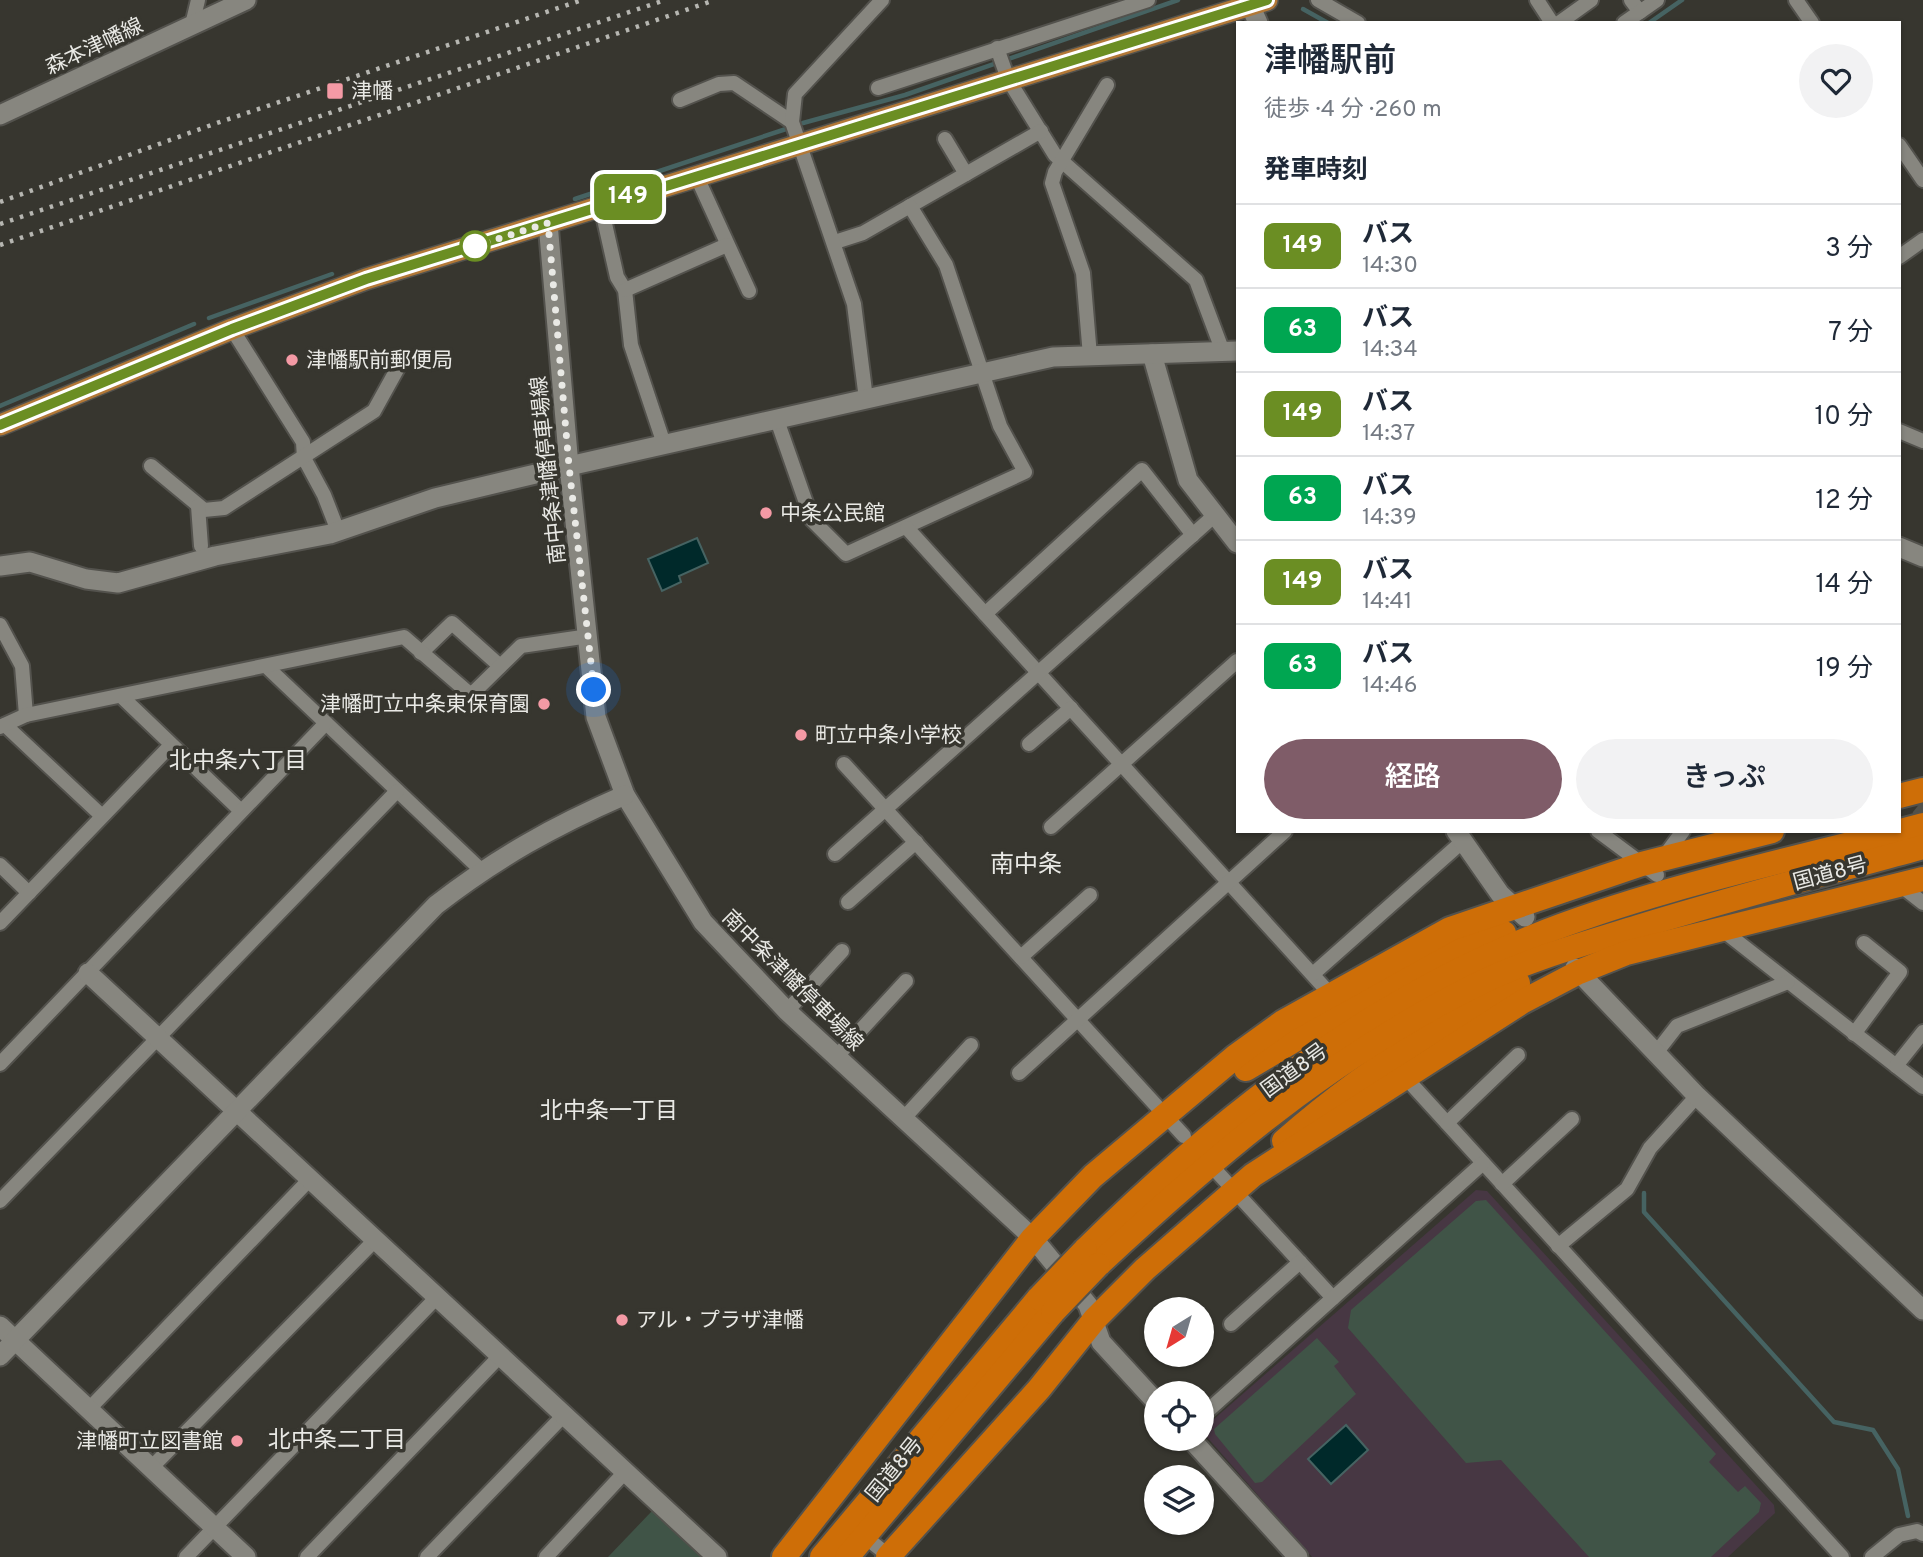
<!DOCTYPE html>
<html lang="ja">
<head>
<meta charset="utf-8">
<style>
  body { margin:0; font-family:Overpass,"Noto Sans JP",sans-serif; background:#f2f2f3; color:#1f2937; height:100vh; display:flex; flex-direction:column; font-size:26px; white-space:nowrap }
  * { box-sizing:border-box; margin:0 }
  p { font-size:23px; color:#747a83 }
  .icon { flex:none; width:38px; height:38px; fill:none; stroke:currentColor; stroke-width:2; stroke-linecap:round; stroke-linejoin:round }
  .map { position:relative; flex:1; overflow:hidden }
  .details { position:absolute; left:1236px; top:21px; width:665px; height:812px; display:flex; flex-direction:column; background:#fff; border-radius:0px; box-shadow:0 2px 5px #0004 }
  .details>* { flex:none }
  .badge { padding:0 14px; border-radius:10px; font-size:24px; line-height:46px }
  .needle { width:46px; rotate:217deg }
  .buttons { position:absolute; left:1144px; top:1297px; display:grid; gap:14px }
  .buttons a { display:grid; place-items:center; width:70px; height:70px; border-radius:50%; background:#fff; box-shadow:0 2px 5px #0004; font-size:35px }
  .you { position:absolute; width:35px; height:35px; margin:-18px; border:5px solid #fff; border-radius:50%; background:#1a73e8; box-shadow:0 0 0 10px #1a73e833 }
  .map>.badge { position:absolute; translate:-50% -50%; box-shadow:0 0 0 4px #fff }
  h2 { padding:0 28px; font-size:26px; line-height:63px }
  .round { display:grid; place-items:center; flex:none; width:74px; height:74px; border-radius:37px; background:#f2f2f3 }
  .summary { display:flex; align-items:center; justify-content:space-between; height:119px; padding:0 28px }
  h1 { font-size:33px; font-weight:600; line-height:52px }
  .primary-button { display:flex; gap:14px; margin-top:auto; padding:14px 28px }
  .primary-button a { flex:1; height:80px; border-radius:42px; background:#7f5c68; color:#fff; font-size:28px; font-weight:600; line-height:80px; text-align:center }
  .primary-button a+a { background:#f2f2f3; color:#1f2937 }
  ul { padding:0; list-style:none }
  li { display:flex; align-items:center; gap:21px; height:84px; padding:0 28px; border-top:2px solid #e0e1e3 }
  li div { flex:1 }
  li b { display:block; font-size:26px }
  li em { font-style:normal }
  li .badge { min-width:77px; font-weight:700; text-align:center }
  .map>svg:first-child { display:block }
  .education { fill:#473743 }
  .green { fill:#405447 }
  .water { fill:#00292a; stroke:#466362; stroke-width:2 }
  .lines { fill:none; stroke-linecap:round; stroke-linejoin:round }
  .stream { stroke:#466362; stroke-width:4.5 }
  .street-tunnel { stroke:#52514a; stroke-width:14; stroke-dasharray:14 7; stroke-linecap:butt }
  .street-casing { stroke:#53524d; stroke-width:18 }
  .secondary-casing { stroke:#53524d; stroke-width:23 }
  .primary-casing { stroke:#53524d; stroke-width:24 }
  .highway-casing { stroke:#53524d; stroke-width:28 }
  .street { stroke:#87867f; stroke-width:14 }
  .secondary { stroke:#87867f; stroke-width:19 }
  .primary { stroke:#b27837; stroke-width:21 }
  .highway { stroke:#ce6e07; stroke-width:24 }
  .rail { stroke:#b6b6b1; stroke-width:4.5; stroke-dasharray:3.5 7; stroke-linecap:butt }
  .highway-bridge-casing { stroke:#53524d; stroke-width:28; stroke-linecap:butt }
  .highway-bridge { stroke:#ce6e07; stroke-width:24 }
  .line-casing { stroke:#fff; stroke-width:16 }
  .line { stroke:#6b8e23; stroke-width:10 }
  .walk { stroke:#e9e9e5; stroke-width:7; stroke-dasharray:0 12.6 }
  .poi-dot { fill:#f49aa5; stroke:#37362f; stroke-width:2.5 }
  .stop-dot { fill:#fff; stroke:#6b8e23; stroke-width:3.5 }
  .labels { text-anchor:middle; stroke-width:7; stroke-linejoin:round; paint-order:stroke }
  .street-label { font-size:21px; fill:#e9e9e5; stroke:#37362f }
  .poi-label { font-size:21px; fill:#e9e9e5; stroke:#37362f; text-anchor:start }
  .neighbourhood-label { font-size:23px; fill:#e9e9e5; stroke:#37362f }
  .quarter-label { font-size:24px; fill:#e9e9e5; stroke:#37362f }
</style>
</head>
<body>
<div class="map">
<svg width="1923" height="1557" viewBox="0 0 1923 1557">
  <rect width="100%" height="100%" fill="#37362f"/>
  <path class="education" d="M1476,1190L1487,1191L1774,1505L1775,1513L1728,1557H1312L1206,1436V1426Z"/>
  <g class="green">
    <path d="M1486,1200L1716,1454L1709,1462L1738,1492L1745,1486L1761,1503L1759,1512L1711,1557H1589L1501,1460L1466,1463L1348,1328L1351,1310L1476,1201Z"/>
    <path d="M1317,1338L1339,1362L1334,1366L1356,1394L1262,1482L1255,1483L1215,1434L1214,1429Z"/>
    <path d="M652,1511L702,1557H608Z"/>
  </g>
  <g class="water">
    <path d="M697,538L708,563L679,576L681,582L662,591L648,559Z"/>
    <path d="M1346,1425L1368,1450L1331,1484L1308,1459Z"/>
  </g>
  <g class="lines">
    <g class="stream">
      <path d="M1303,9L1328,23"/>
      <path d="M1649,23L1682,0"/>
      <path d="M803,123L905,95L1178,0"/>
      <path d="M575,199L786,129"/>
      <path d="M209,318L332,274"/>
      <path d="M0,406L194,324"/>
      <path d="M1644,1193V1212L1834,1422L1873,1430L1898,1469L1908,1516"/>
    </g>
    <path class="street-tunnel" d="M1917,807L1923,812"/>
    <defs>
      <g id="street">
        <path d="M1318,0L1358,23"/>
        <path d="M1537,0L1552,23"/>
        <path d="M1631,0L1640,12"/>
        <path d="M1796,0L1812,23"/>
        <path d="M1559,23L1591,0"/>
        <path d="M1624,23L1657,0"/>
        <path d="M192,25L198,0"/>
        <path d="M997,48L1008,79L1055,155L1196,280L1223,352"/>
        <path d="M878,88L1148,0"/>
        <path d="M680,100L719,84L734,83L792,122"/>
        <path d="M945,139L966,174"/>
        <path d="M1899,145L1923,180"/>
        <path d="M696,175L749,291"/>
        <path d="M601,206L617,277L625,290L631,345L664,444"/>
        <path d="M835,242L863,233L1041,131"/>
        <path d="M1899,257L1923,240"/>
        <path d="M625,290L727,245"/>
        <path d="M232,329L303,442L304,458L324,495L338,531"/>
        <path d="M1090,356L1083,273L1052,183L1055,172L1107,85"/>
        <path d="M866,399L854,304L792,122L795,94L882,0"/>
        <path d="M777,420L812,520L846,554L1025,472L1000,426L946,265L910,206"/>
        <path d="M1899,431L1923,441"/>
        <path d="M151,466L204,510L224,508L374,411L400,364"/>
        <path d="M198,506L201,546"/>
        <path d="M907,528L1331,995"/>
        <path d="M985,614L1142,470L1193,535"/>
        <path d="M0,625L22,666L26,715"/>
        <path d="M421,653L452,623L500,666"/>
        <path d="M267,667L481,870"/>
        <path d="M121,696L241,811"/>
        <path d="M5,725L102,816"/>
        <path d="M0,727L26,715L404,637L471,695L521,646L589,636"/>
        <path d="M1029,744L1071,708"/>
        <path d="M844,764L1184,1136"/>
        <path d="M1051,827L1237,661"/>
        <path d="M1598,831L1657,875"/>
        <path d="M835,854L1215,515"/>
        <path d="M1663,858L1683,831"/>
        <path d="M0,865L29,893"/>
        <path d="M1900,885L1923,903"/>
        <path d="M848,902L916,842"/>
        <path d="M0,923L171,745"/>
        <path d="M1720,928L1923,1087"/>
        <path d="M1021,957L1090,895"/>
        <path d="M1313,974L1463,841"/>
        <path d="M787,1011L842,951"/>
        <path d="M1854,1034L1900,972L1864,943"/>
        <path d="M1656,1053L1677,1026L1788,982"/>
        <path d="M837,1056L906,981"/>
        <path d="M0,1064L326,723"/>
        <path d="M1896,1066L1923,1032"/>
        <path d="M1019,1073L1285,831"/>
        <path d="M1405,1077L1842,1557"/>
        <path d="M904,1118L971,1045"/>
        <path d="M1447,1123L1518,1055"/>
        <path d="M1218,1173L1333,1298"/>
        <path d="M1502,1184L1572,1119"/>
        <path d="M0,1201L397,791"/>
        <path d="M1558,1246L1627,1189L1650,1148L1697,1096"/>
        <path d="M1231,1324L1300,1262"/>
        <path d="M89,1409L310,1179"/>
        <path d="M1202,1416L1483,1163"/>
        <path d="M151,1468L375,1240"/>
        <path d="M874,1544L889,1556"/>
        <path d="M186,1557L437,1297"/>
        <path d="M307,1557L500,1356"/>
        <path d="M427,1557L564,1415"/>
        <path d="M546,1557L625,1472"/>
        <path d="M1872,1557L1899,1535L1917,1531L1923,1534"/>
      </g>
      <g id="secondary">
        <path d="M1251,7L1258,23"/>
        <path d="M0,115L246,0"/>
        <path d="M548,223L569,466L596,717L625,795L703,922L787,1011L1033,1238L1088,1305L1101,1342L1157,1403"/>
        <path d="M1152,354L1188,480L1237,543"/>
        <path d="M1899,547L1923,557"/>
        <path d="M0,566L30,562L86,579L118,583L215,556L330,534L435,498L569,466L1053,357L1237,351"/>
        <path d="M1456,831L1500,894L1525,917"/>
        <path d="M1575,968L1697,1096L1923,1310"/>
        <path d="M88,973L717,1557"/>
        <path d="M0,1326L246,1557"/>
        <path d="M0,1356L436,905C498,857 554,826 625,795"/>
        <path d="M1190,1438L1298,1557"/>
      </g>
      <path id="primary" d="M0,425L232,329L366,279L1267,0"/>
      <g id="highway">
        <path d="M1899,796L1923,790"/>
        <path d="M1246,1069L1420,965L1504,933"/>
        <path d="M1284,1141C1354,1079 1435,1027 1518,983"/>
        <path d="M1085,1250C1216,1121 1360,1007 1532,937C1657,887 1793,860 1923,825"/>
        <path d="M1098,1265C1217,1154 1327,1060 1474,986C1526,960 1583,944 1638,927C1732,898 1828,873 1923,847"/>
        <path d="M784,1557L1033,1238L1093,1176L1236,1056L1283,1022L1450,929L1642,864L1772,831"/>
        <path d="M822,1557L1039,1298"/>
        <path d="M847,1557L1053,1312"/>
        <path d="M888,1557L1039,1389L1095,1319L1145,1269L1253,1175L1522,1002L1579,972L1626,953L1923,879"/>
      </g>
    </defs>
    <use href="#street" class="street-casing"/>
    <use href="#secondary" class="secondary-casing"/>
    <use href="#primary" class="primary-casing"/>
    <use href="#highway" class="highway-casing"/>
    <use href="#street" class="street"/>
    <use href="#secondary" class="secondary"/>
    <use href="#primary" class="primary"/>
    <use href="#highway" class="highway"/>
    <g class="rail">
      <path d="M0,202L214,124L582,0"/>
      <path d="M0,224L665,0"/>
      <path d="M0,245L715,0"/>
    </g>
    <defs>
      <g id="highway-bridge">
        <path d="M1039,1298L1085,1250"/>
        <path d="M1053,1312L1098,1265"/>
      </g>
    </defs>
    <use href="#highway-bridge" class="highway-bridge-casing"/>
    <use href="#highway-bridge" class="highway-bridge"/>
  </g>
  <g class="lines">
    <defs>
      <path id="line" d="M0,425L232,329L366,279L1267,0"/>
    </defs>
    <use href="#line" class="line-casing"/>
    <use href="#line" class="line"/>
    <path class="walk" d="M475,246L548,223L569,466L594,690"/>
  </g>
  <g class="poi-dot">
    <rect x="326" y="82" width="18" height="18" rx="3.5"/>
    <circle cx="292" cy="360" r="7"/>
    <circle cx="766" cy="513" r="7"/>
    <circle cx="544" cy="704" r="7"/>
    <circle cx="801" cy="735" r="7"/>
    <circle cx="622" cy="1320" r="7"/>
    <circle cx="237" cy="1441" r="7"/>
  </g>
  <circle class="stop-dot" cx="475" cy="246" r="14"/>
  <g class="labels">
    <g class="street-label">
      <text transform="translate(94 46) rotate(-25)" y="7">森本津幡線</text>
      <text transform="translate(548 470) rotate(-96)" y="7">南中条津幡停車場線</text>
      <text transform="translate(1830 873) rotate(-15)" y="7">国道8号</text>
      <text transform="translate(793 980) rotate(45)" y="7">南中条津幡停車場線</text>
      <text transform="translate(1294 1070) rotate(-36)" y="7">国道8号</text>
      <text transform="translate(894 1469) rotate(-51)" y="7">国道8号</text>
    </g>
    <g class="poi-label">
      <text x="351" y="98">津幡</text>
      <text x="306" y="367">津幡駅前郵便局</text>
      <text x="780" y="520">中条公民館</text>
      <text x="530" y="711" text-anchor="end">津幡町立中条東保育園</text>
      <text x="815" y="742">町立中条小学校</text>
      <text x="636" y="1327">アル・プラザ津幡</text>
      <text x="223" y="1448" text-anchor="end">津幡町立図書館</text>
    </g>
    <g class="neighbourhood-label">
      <text x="238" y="768">北中条六丁目</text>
      <text x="609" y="1118">北中条一丁目</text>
      <text x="337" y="1447">北中条二丁目</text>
    </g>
    <g class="quarter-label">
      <text x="1026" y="872">南中条</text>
    </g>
  </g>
</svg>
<div class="buttons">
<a><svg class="needle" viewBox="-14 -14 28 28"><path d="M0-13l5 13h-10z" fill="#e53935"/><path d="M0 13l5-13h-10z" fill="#747a83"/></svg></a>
<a><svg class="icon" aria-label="locate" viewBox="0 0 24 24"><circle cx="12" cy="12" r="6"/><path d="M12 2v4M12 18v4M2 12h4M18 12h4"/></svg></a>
<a><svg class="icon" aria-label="layers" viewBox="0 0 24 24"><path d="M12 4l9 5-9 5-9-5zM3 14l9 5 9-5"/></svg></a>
</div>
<div class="you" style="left:594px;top:690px"></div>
<b class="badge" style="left:628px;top:197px;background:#6b8e23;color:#fff">149</b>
<section class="details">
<div class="summary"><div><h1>津幡駅前</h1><p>徒歩 · 4 分 · 260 m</p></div><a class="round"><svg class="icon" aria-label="heart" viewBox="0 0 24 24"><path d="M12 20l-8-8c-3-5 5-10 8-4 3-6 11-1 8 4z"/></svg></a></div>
<h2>発車時刻</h2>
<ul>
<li><span class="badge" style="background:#6b8e23;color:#fff">149</span><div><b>バス</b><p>14:30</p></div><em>3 分</em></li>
<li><span class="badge" style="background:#00a651;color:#fff">63</span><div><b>バス</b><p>14:34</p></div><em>7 分</em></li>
<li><span class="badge" style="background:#6b8e23;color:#fff">149</span><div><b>バス</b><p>14:37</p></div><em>10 分</em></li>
<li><span class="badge" style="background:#00a651;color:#fff">63</span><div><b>バス</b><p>14:39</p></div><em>12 分</em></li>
<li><span class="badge" style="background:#6b8e23;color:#fff">149</span><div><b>バス</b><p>14:41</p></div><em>14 分</em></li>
<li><span class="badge" style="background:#00a651;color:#fff">63</span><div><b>バス</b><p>14:46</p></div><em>19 分</em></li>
</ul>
<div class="primary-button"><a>経路</a><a>きっぷ</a></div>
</section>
</div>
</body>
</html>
